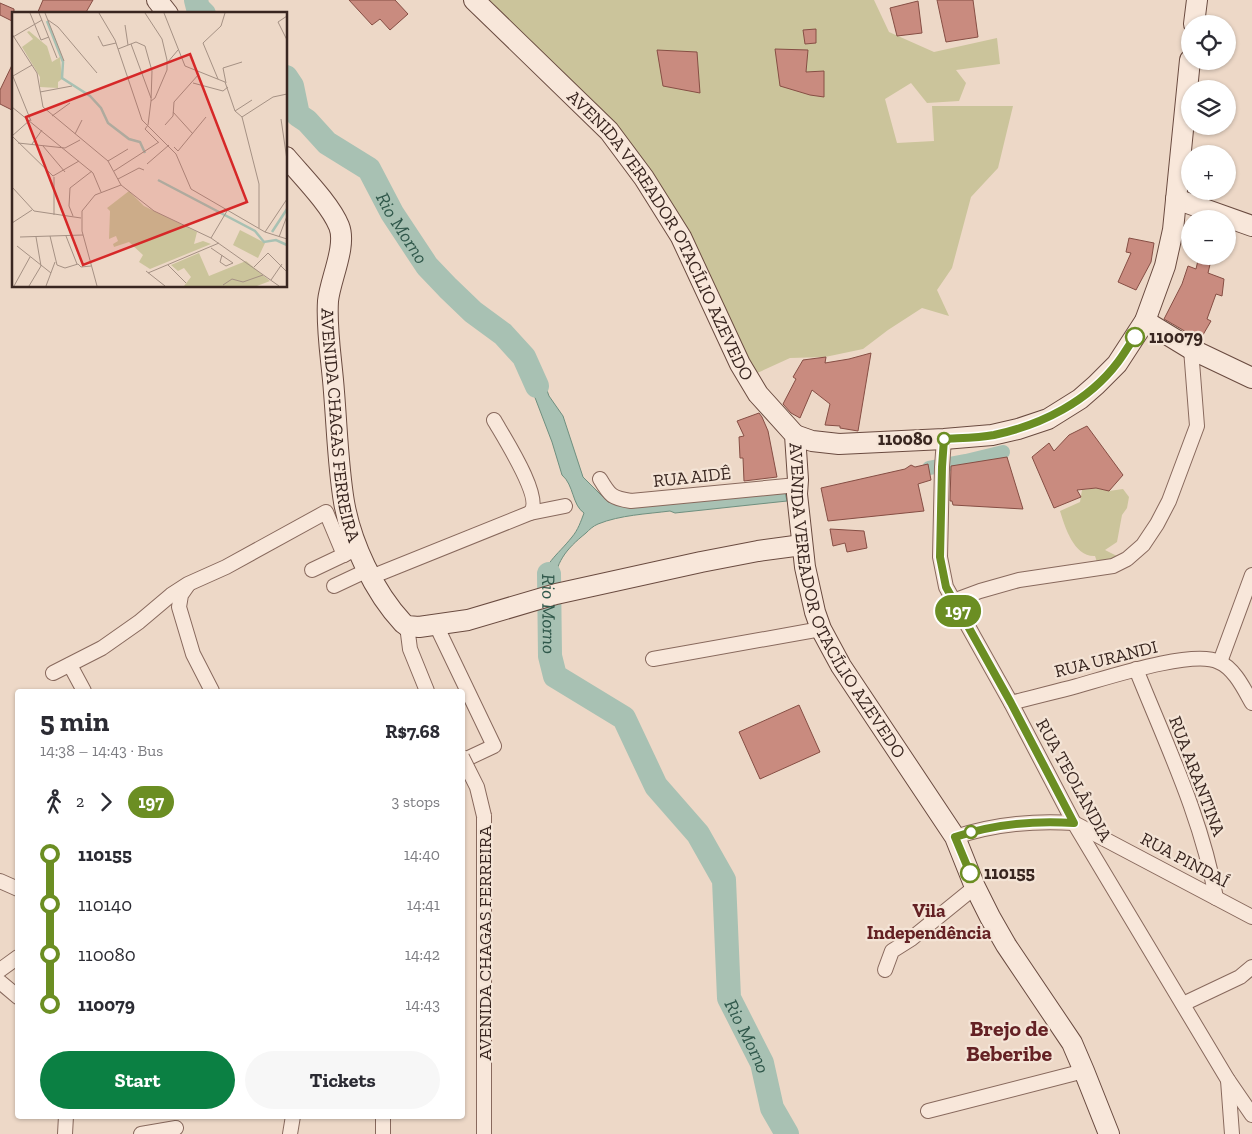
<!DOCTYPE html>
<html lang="en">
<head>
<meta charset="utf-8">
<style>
  body { margin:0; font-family:"Zilla Slab",serif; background:#f7f7f7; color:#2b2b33; height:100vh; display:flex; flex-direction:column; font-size:19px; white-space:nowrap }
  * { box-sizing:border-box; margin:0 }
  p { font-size:16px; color:#7c7c81 }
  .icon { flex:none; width:28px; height:28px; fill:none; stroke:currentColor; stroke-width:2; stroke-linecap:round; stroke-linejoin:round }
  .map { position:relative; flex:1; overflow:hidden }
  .panel { position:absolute; left:15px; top:689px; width:450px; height:430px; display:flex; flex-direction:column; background:#fff; border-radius:5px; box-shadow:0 1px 4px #0004 }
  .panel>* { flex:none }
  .badge { padding:0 10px; border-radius:16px; font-size:18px; line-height:32px }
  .buttons { position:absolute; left:1181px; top:15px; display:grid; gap:10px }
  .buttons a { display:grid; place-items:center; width:55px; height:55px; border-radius:50%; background:#fff; box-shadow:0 1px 4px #0004; font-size:25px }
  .map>.badge { position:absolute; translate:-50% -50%; box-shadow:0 0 0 2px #fff }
  .legs { display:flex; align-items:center; gap:8px; height:55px; padding:0 25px; font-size:16px }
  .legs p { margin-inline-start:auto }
  .summary { display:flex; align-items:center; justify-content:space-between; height:85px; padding:0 25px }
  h1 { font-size:28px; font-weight:700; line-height:38px }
  .primary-button { display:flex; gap:10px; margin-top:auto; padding:10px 25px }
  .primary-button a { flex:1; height:58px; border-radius:30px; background:#0b8043; color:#fff; font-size:20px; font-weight:700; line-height:58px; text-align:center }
  .primary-button a+a { background:#f7f7f7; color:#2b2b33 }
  ul { padding:0 25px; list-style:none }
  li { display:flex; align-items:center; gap:18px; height:50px; font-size:19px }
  li i { display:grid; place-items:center; width:8px; height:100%; margin:0 6px; background:currentColor }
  li i::after { content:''; width:12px; height:12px; margin:-6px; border:4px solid; border-radius:50%; background:#fff }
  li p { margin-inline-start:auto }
  li:first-child i { background:linear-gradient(#0000 50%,currentColor 0) }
  li:last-child i { background:linear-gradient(currentColor 50%,#0000 0) }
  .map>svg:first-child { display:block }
  .green { fill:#cbc49b }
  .water { fill:#a8c1b3; stroke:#6f8f7f }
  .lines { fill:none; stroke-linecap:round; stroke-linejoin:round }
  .canal { stroke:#a8c1b3; stroke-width:14 }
  .river { stroke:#a8c1b3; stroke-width:24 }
  .building { fill:#c98b7f; stroke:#864e44 }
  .street-casing { stroke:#88695d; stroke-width:16 }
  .secondary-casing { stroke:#6a4b40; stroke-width:22 }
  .street { stroke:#f8e7da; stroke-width:14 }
  .secondary { stroke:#f8e7da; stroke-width:20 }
  .street-bridge-casing { stroke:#88695d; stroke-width:16; stroke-linecap:butt }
  .street-bridge { stroke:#f8e7da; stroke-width:14 }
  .line-1-casing { stroke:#fff; stroke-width:11 }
  .line-1 { stroke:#6b8e23; stroke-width:8 }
  .stop-1-dot { fill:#fff; stroke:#6b8e23; stroke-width:2.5 }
  .labels { text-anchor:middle; stroke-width:4.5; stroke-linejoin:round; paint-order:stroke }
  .street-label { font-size:18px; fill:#392620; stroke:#f4e4d6 }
  .stop-label { font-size:18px; font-weight:bold; fill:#392620; stroke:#f4e4d6; text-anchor:start }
  .water-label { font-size:19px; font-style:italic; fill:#30584b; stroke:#f4e4d6 }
  .neighbourhood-label { font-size:19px; font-weight:bold; fill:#642124; stroke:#f4e4d6 }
  .district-label { font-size:22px; font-weight:bold; fill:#642124; stroke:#f4e4d6 }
  .inset-river { fill:none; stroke:#a8c1b3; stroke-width:2.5 }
  .inset-road { fill:none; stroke:#a59184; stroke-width:1 }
  .view { fill:#d62828; fill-opacity:0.15; stroke:#d62828; stroke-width:2.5 }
  .inset-edge { fill:none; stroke:#392620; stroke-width:2.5 }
</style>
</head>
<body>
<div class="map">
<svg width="1252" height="1134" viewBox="0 0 1252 1134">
  <rect width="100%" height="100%" fill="#edd8c7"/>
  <g class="green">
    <path d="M483,0H874L889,32L934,52L997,38L1000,64L956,70L966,83L959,101L927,103L911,83L885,99L897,143L934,141L932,106H1013L998,168L971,197L952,268L937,290L949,316L922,308L888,330L863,349L825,357L790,358L755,374L691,238Z"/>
    <path d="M1096,488L1109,491L1123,489L1129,497L1127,508L1122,515L1117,542L1105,550L1117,556L1105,562H1097L1095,556C1074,557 1065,527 1060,511L1080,502L1082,490Z"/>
  </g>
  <path class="water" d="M526,354L544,382L549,396L563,416L583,477L608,502L629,506L785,492L787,501L675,513L670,511C647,514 620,515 598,524C593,526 589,530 586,533C565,550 556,562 553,588L539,589C544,562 556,557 572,537C578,530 581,521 584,513C572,505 574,485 562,475L552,442L521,361Z"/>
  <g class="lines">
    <path class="canal" d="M929,468L966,461L1003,452"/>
    <g class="river">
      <path d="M196,0L198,8L204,14"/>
      <path id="s1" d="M286,77L292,86L298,115L307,121L327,143L369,169L392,213L427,266L448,288L473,312L503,334L524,357L537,386"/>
      <path id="s2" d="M549,574L550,656L555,676L624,718L656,786L698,834L724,880L729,998L762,1063L772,1108L787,1134"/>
    </g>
  </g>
  <g class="building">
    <path d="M43,0H93L85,14H37Z"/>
    <path d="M349,0H395L408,14L390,30L380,19L372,25Z"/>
    <path d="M937,0H973L978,37L946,42Z"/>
    <path d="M918,1L922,33L897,36L890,8Z"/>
    <path d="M0,3L14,9V22L0,15Z"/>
    <path d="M816,29V43L805,44L803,30Z"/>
    <path d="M775,49L808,50L806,72L824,71V97L810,95L780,86Z"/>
    <path d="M657,50L697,52L700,93L663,86Z"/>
    <path d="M14,61V111L0,104V90Z"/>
    <path d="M1129,238L1154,243L1151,262L1136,290L1118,282L1131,253L1126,252Z"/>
    <path d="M1199,256H1212L1208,273L1224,279L1222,296L1216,294L1207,319L1211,321L1200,340L1164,319L1182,284L1188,266L1196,269Z"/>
    <path d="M871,353L858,431L840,428V426L825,425L830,404L812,390L800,418L791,413L783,404L796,379L793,377L803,360L826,357L825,363L849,359Z"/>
    <path d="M759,413L762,417L768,431L777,477L744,481L743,458H740L739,437L744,436L737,421Z"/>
    <path d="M1087,426L1123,475L1109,491L1096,488L1077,490L1081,497L1054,508L1032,457L1049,443L1054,451L1069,435Z"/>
    <path d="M1007,457L1023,509L953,505L952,501H950L951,466Z"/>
    <path d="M928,464L931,480L918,484L924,511L828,521L821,488L905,469L911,465L915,467Z"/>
    <path d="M830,529L864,531L867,548L847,552L845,543L833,546Z"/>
    <path d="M799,705L820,752L760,779L739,732Z"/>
  </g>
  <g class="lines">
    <defs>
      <g id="street">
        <path d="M494,420C503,436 544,499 530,513"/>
        <path d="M944,439L942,467L940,557L946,587L1011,703L1074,823L1228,1080L1252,1115"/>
        <path d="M600,479C610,496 612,498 631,501L797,485"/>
        <path d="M312,570L352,551"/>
        <path d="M371,577L530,513L565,506"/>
        <path d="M188,585L181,595L179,607L193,654L212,691"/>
        <path d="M334,586L368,570"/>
        <path d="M953,601L980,591L1019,580L1113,566L1127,559L1143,545L1157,524L1169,501L1197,426L1191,349"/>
        <path d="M436,625L494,746L462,761"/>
        <path d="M407,626L410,649L427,691"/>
        <path d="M653,659L821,629"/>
        <path d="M1220,662L1252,575"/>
        <path d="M70,665L84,691"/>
        <path d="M1136,669C1166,744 1202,818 1216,898"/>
        <path d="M53,673L102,648L139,622L171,595L188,584L226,567L326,512L344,555"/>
        <path d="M1011,703C1033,697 1055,692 1077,686C1106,678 1193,649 1219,662C1234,668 1244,689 1252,703"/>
        <path d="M955,837C995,824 1032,820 1074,823L1252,917"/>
        <path d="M0,881L18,889"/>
        <path d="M0,970L18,957"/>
        <path d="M885,970L892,951L911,939L975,887"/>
        <path d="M0,982L18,997"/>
        <path d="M1183,1004L1240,977L1252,967"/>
        <path d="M1228,1080L1232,1134"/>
        <path d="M928,1111L1084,1071"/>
        <path d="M65,1134L66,1116"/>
        <path d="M141,1134L176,1128"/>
        <path d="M290,1134L293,1116"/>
        <path d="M383,1134V1116"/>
        <path d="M484,1134V816"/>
      </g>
      <g id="secondary">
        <path d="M157,0L168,14"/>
        <path id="s3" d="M474,0L609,131L644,178L681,237L740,364L758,394L795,435L798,480L797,494L805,567L815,612L821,629L841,666L955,837L975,887L990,917L1006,945L1072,1043L1084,1071L1109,1134"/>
        <path d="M1194,24L1197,0"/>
        <path id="s4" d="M286,157C302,176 330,204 339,226C347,246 330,280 328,301C326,330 332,362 334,392C337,428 338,466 344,502C351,543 374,592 403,623L407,626L419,627L468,620L556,594L701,562L758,551L802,545"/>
        <path d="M1176,199L1252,226"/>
        <path d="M1145,321L1191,349L1252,378"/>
        <path d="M795,435L812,441L839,444L944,439L992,435L1018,429L1048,419L1080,399L1096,385L1117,364L1145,321L1165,266L1173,230L1190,60"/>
      </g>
    </defs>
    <use href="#street" class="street-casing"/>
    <use href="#secondary" class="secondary-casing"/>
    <use href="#street" class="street"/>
    <use href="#secondary" class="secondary"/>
    <defs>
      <path id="street-bridge" d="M462,757L477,787L484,816"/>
    </defs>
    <use href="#street-bridge" class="street-bridge-casing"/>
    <use href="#street-bridge" class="street-bridge"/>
  </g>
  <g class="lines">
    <defs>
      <path id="line-1" d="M970,873L955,837C995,824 1032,820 1074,823L1011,703L946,587L940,557L942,467L944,439C960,438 978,438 994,435C1041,425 1088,402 1118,362C1124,354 1129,345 1135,337"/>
    </defs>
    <use href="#line-1" class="line-1-casing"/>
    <use href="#line-1" class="line-1"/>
  </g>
  <g class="stop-1-dot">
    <circle cx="1135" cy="337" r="9"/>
    <circle cx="944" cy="439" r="6"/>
    <circle cx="971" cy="832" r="6"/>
    <circle cx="970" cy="873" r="9"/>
  </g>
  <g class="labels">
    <g class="street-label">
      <text dy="6" stroke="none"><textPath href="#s3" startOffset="304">AVENIDA VEREADOR OTACÍLIO AZEVEDO</textPath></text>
      <text dy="6" stroke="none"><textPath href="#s4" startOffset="289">AVENIDA CHAGAS FERREIRA</textPath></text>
      <text transform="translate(692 477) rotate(-6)" y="6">RUA AIDÊ</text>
      <text dy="6" stroke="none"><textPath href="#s3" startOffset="724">AVENIDA VEREADOR OTACÍLIO AZEVEDO</textPath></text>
      <text transform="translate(1106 659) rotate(-14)" y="6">RUA URANDI</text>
      <text transform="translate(1197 776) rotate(69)" y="6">RUA ARANTINA</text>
      <text transform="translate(1074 780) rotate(61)" y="6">RUA TEOLÂNDIA</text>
      <text transform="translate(1185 860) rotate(28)" y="6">RUA PINDAÍ</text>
      <text transform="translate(485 943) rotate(-90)" y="6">AVENIDA CHAGAS FERREIRA</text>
    </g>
    <g class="stop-label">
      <text x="1149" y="343">110079</text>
      <text x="933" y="445" text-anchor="end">110080</text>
      <text x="984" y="879">110155</text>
    </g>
    <g class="water-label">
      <text dy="7" stroke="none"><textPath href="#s1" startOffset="198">Rio Morno</textPath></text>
      <text dy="7" stroke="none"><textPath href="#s2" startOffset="40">Rio Morno</textPath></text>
      <text dy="7" stroke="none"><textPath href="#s2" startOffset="536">Rio Morno</textPath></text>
    </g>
    <g class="neighbourhood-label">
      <text x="929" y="917">Vila<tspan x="929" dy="22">Independência</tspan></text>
    </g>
    <g class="district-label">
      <text x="1009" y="1036">Brejo de<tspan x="1009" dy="25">Beberibe</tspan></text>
    </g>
  </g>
  <g transform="translate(12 12)">
    <rect width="275" height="275" fill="#edd8c7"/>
    <path d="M17,19L35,34L40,50L48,45L50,67L46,70V76L28,75V65L10,35L21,27L15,20ZM117,179L132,194L185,220L182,232L191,229L199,232L138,257L127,250L131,243L117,230L102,235L101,232L106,229L104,224L97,227L98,199L95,196ZM228,218L253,231L246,246L221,233ZM187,241L197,264L234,249L258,269L245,274H172L179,265L172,256L166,259L159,253Z" fill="#cbc49b"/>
    <path class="inset-river" d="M35,9L51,50L50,66L78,84L89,96L96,111L117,127L128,130L133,141M146,168L243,219L252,230L264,228L275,233M260,220L275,197"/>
    <path class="inset-road" d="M18,1L29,28L37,25M27,1L45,46M33,1L52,49M87,1L103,28L130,108L164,142L179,177L253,220L275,227M133,1L150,27L155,48V58L143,86L139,89L136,113L133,117L146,130M152,1L173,54L213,70L223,99L230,105M275,4L266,10L275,28M36,8L46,15L85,61M113,13L116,33M0,22L25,61L31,95L96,149L109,173L142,199L199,226L267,274M86,24L91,34L104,31M1,25L30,8M119,32L139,86M106,37L124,30L133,34L140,59L139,89M155,51L166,38M0,62L19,109M1,64L20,53M206,67L191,31L209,14L213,1M181,71L211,79L216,75M214,71L211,56L230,50M28,80L60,74M0,95L81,161L89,180M223,99L240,88M161,100L181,122M40,104L58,91M230,105L247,172V216M230,105L261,85L275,82M269,107L275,148M153,113L161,104L162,90L187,62M63,122L70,108M0,124L41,164L67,149M0,124L18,108M6,131L53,136L68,128M20,132L30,118M31,134L53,160M162,135L166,139L194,105M96,149L116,137M135,152L157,133M102,159L147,130M42,165V203M106,167L127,156L132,158M0,175L22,199L69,206M61,204L57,194L58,176L80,159M0,211L20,198M253,220L275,187M38,224L45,253L53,256L66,252L69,255L79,254M54,224L65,252M8,225L71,223M267,225L275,204M199,226L215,199M5,234L39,261M199,236L221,251M210,243L208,250L214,254L221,251M156,253L174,271M242,255L256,241L275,260M134,259L153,274M136,261L207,231M259,268L270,252M211,273L220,267L231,270L251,263M2,274L18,245M17,274L29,254L24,225M34,274L43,250M85,274L70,219V199L83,183L109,173"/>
    <path class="view" d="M178,42L235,190L71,253L14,105Z"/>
    <rect width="275" height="275" class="inset-edge"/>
  </g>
</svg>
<div class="buttons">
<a><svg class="icon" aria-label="locate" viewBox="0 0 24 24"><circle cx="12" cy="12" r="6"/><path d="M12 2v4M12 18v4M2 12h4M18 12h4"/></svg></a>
<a><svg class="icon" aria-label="layers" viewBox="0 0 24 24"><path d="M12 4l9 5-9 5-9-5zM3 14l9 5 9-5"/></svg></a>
<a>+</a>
<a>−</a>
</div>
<b class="badge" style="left:958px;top:611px;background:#6b8e23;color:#fff">197</b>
<section class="panel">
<div class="summary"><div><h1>5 min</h1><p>14:38 – 14:43 · Bus</p></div><b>R$7.68</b></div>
<div class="legs"><svg class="icon" aria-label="walk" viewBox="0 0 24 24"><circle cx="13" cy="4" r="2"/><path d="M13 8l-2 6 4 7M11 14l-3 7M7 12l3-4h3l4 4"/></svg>2<svg class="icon" aria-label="forward" viewBox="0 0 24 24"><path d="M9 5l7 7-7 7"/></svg><b class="badge" style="background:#6b8e23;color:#fff">197</b><p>3 stops</p></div>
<ul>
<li><i style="color:#6b8e23"></i><b>110155</b><p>14:40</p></li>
<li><i style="color:#6b8e23"></i><span>110140</span><p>14:41</p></li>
<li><i style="color:#6b8e23"></i><span>110080</span><p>14:42</p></li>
<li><i style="color:#6b8e23"></i><b>110079</b><p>14:43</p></li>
</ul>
<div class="primary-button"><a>Start</a><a>Tickets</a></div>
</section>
</div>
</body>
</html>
